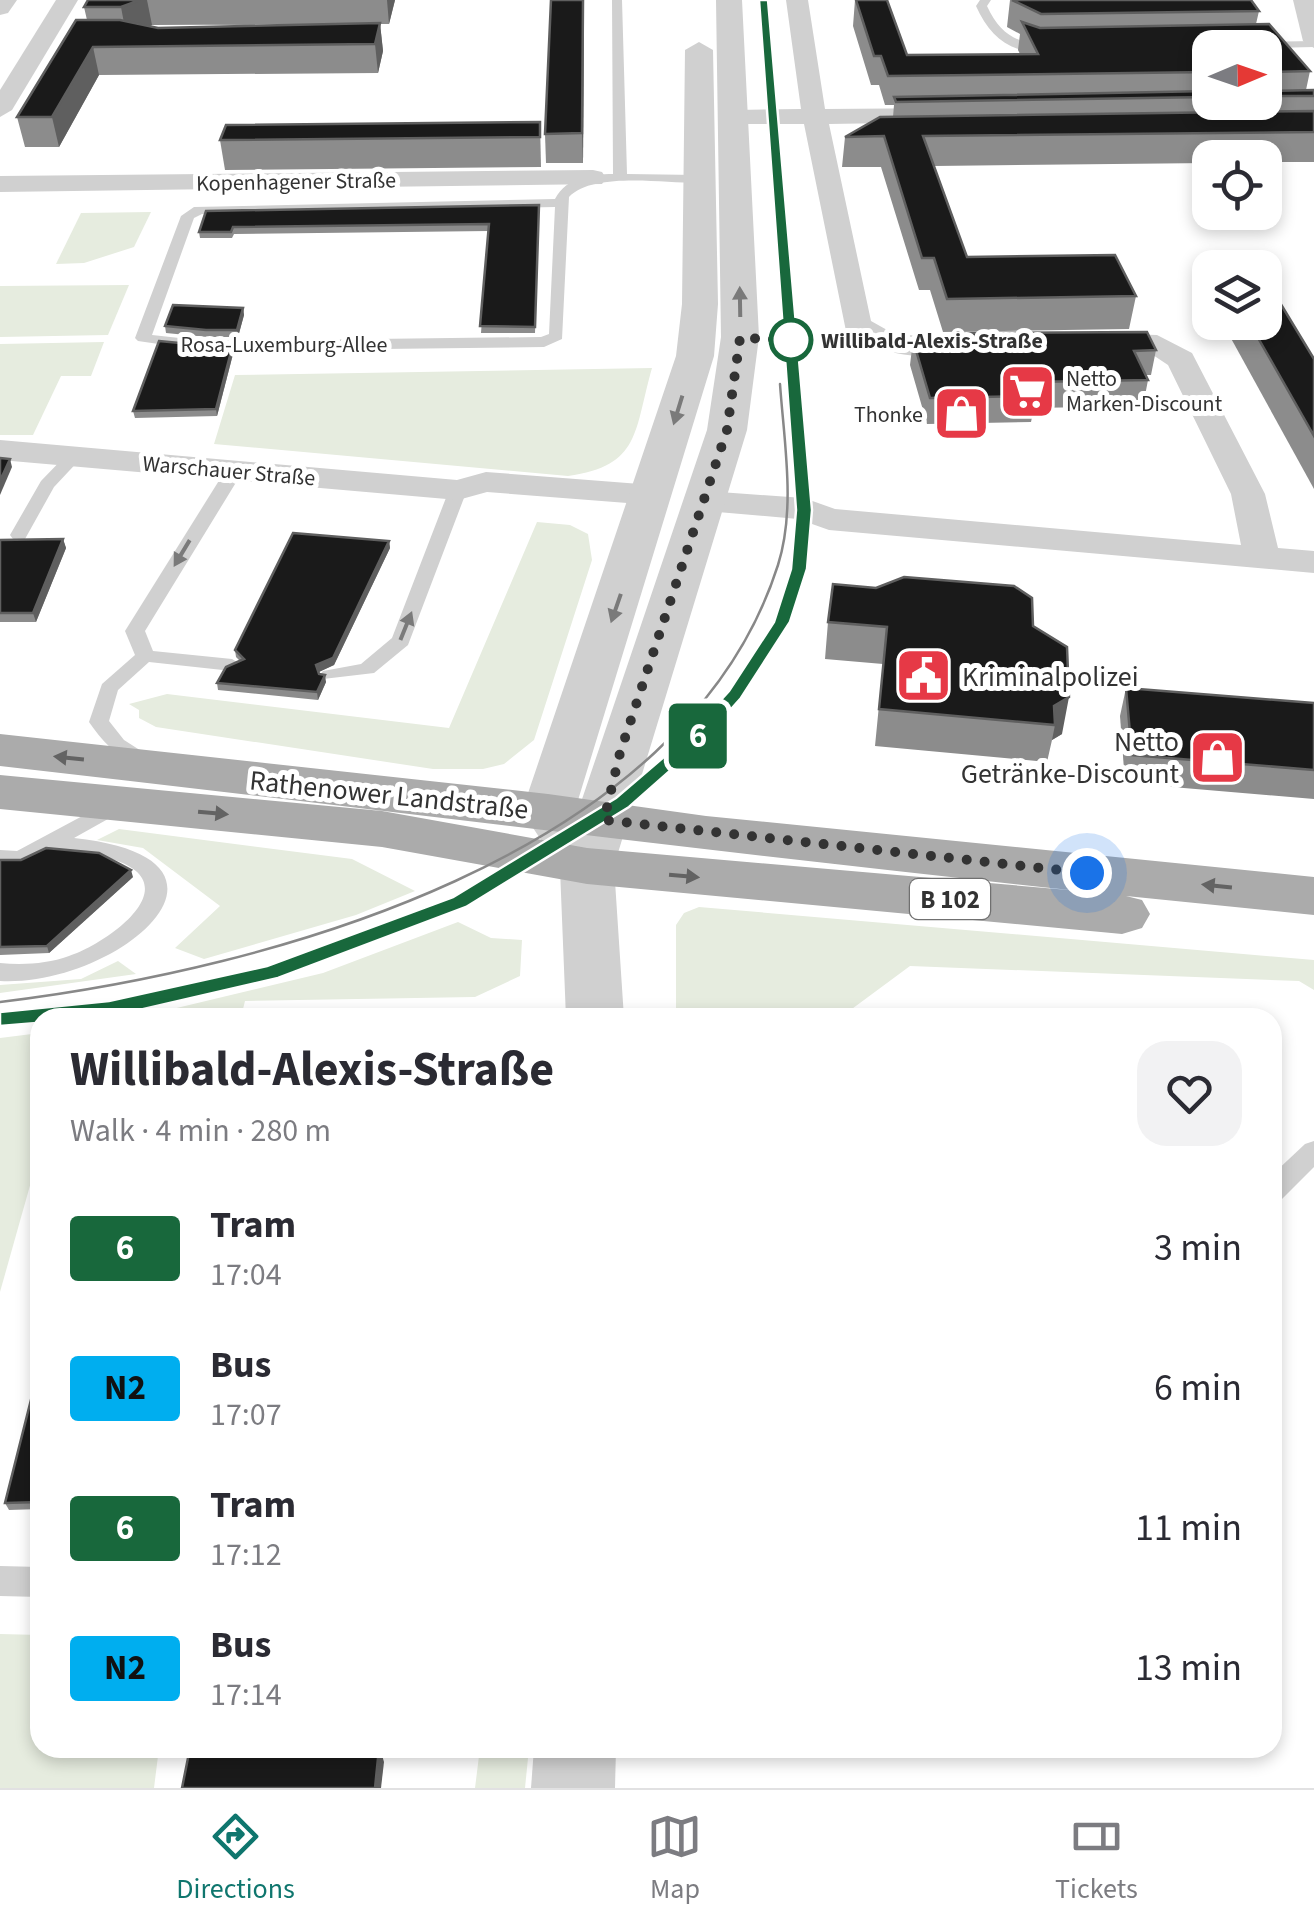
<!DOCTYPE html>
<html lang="en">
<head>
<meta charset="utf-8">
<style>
  body { margin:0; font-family:"Source Sans 3",sans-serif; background:#f2f2f3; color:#2b2b33; height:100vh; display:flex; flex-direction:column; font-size:38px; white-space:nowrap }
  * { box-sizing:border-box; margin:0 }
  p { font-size:32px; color:#7c7c81 }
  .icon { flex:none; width:55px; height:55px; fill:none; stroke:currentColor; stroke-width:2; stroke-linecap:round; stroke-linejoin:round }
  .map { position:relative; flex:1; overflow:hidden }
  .drawer { position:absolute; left:30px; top:1008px; width:1252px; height:750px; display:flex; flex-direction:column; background:#fff; border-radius:30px; box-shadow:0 5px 15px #0003 }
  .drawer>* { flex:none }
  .badge { padding:0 20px; border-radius:8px; font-size:35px; line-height:65px }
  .needle { width:65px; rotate:88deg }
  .buttons { position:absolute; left:1192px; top:30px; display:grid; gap:20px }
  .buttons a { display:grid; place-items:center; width:90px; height:90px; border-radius:20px; background:#fff; box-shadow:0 5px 15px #0003; font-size:50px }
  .you { position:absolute; width:50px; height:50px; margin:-25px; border:8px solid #fff; border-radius:50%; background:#1a73e8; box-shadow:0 0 0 15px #1a73e833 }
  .map>.badge { position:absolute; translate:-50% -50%; box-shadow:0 0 0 5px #fff }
  .round { display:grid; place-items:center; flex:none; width:105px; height:105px; border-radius:30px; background:#f2f2f3 }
  .overview { display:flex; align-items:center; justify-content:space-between; height:170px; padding:0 40px }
  h1 { font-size:48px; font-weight:700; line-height:75px }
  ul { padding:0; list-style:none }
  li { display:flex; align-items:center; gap:30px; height:140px; padding:0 40px }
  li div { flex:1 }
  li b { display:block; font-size:38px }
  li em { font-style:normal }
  li .badge { min-width:110px; font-weight:700; text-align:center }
  .menu { display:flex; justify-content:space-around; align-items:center; height:140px; border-top:2px solid #e1e1e2; background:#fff; font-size:28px; color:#7c7c81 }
  .menu a { display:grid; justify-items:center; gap:5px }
  .menu .active { color:#0f766e }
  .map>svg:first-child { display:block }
  .green { fill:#e6ecdf }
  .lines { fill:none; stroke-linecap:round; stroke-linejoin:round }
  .service { fill:#d0d0d0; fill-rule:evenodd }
  .minor { fill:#d0d0d0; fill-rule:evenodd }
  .tertiary { fill:#d0d0d0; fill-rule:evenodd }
  .primary { fill:#ababab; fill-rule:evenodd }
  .tram { stroke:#888; stroke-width:2.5 }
  .wall { fill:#8c8c8c; fill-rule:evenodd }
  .shaded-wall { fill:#5f5f5f }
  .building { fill:#1a1a1a; stroke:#5f5f5f; stroke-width:2.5 }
  .oneway { fill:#7a7a7a }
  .oneway2 { fill:#636363 }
  .line { fill:#18683c; stroke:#fff; stroke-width:2.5 }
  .walk { stroke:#333; stroke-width:10; stroke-dasharray:0 18 }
  .stop-dot { fill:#fff; stroke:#18683c; stroke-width:5 }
  .labels { text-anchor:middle; stroke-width:10; stroke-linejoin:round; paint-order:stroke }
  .far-street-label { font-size:22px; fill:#333; stroke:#fff }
  .far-stop-label { font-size:22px; font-weight:bold; fill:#333; stroke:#fff; text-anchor:start }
  .far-poi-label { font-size:22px; fill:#333; stroke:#fff; text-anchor:start }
  .shield { fill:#fff; stroke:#707070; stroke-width:2.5 }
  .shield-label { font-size:25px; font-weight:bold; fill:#333 }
  .poi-label { font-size:28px; fill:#333; stroke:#fff; text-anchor:start }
  .street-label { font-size:28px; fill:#333; stroke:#fff }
</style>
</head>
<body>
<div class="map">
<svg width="1314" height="1788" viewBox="0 0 1314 1788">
  <rect width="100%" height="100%" fill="#fff"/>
  <g class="green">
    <path d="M151,212L134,247L84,263L56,264L81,213Z"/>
    <path d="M129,285L108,335L0,337V286Z"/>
    <path d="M104,342L91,376H61L33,435H0V344Z"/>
    <path d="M652,368C634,431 641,466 568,476L214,444L235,375Z"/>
    <path d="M537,522L570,525L588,534L592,560L534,740L504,764L483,769H433L156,727L139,718V710L129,704L167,694L449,728Z"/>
    <path d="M119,829L352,859L415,891L356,915L204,959L175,948L220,906L143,848L97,840Z"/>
    <path d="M699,907L1314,960V990L1299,981L910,966L841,1017H676V925L684,913Z"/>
    <path d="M458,922L491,938L522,940L520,976L475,997L245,1001L241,1017H139L323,973Z"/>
    <path d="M118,961L136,974L0,993V985L81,979Z"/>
    <path d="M40,1033V1150L0,1292V1038Z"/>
    <path d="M0,1634L40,1635V1748H159L154,1788H0Z"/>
    <path d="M480,1748H529L525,1788H475Z"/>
  </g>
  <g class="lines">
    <g class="service">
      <path d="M612,0H622L627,174L697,175L704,179L697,183C662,183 593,172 569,197L562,339L544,347L207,351L138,341L135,338L181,216L194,207L555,199C567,177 590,174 613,174ZM555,207L549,334L541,337L207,341L152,335L194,218L202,214Z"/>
      <path d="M980,0H991L987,6C1002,38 1018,42 1051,47V51C1013,56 991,39 976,6Z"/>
      <path d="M1314,41V47L1265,48L1253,45L1259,42Z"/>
      <path d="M76,450L84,455L54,487L25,539H13L10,535L41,481L70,451Z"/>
      <path d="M234,466L243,471L145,631L153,651L232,659L242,665L232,671L149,662L118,690L109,721L124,740L157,761L147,768C120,760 104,744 89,722L102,684L135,655L125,631L225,471Z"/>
      <path d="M458,485L467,490L408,645L374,673L323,679L320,675L323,671L361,664L392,638L449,490Z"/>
      <path d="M116,798L124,800L127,805L124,810L74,838C268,859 118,987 0,981V963C23,965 47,964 69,956C108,943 191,884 112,859C97,854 65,848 50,851C26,858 31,868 0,864V850L17,851Z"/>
      <path d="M1314,1141V1167L1281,1200L1272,1203V1175L1305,1144Z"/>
      <path d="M0,1566L40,1567V1597L0,1596Z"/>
    </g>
    <g class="minor">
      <path d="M0,0H17L8,13L0,15Z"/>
      <path d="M56,0H78L12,110L0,117V90Z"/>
      <path d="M786,0H808L825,109L952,108L964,115L952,122L829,124L871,321L896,335L984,337L988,344L984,351C941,361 882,360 846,331L804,124H736L724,117L736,110L801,109Z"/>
      <path d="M1293,0H1314V48L1303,41Z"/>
      <path d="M593,170L602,172L606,178L602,184L0,192V176Z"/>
      <path d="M1092,333L1157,335L1192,353L1265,494L1278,548L1314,551V573L829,530L798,519L706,511L694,508L689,501L694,494L706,491L804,498L835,509L1241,545L1231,494L1168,365L1150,353L1081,349L1077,342L1081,335Z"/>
      <path d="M0,440L457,480L486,472L653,485L665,488L670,495L665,502L653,505L487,492L458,500L0,460Z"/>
    </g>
    <g class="tertiary">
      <path d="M716,0H742L759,337L747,430L614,866L624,1018H566L560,869L522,811L676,356L682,304L685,50L699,42L713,50L718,304L714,356L575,810L577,814L707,430L721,337Z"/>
      <path d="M534,1748H616L615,1788H531Z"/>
    </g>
    <path class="primary" d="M0,734L548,794L706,816L1314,877V915L1126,896L1142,900L1150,914L1142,928L1122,934L587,884L382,847L0,809V775L382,811L587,848L1080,891C719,853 360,807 0,766Z"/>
    <g class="tram">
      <path d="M0,1002C270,969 685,858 778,565C796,508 784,442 780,384"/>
      <path d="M0,1020C243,991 454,931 649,779C714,728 779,661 796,577C811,504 798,428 792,354C783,236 773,118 764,0"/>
    </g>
  </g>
  <g class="wall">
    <path d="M88,0H395L389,24H380L383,51L378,73L99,75L59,147H25L17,117L87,20L84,7ZM323,24L158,28L150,26L152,25Z"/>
    <path d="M584,0L583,163H546L545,134Z"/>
    <path d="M855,0L907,55L1020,54L1018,50L1020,34L1007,27L1010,0L1259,11L1256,24L1310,71L1306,90H1314V162H1265V158H1210V163L934,166L967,257L1136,296L1129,329L943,332L930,290H919L881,167H842L845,137L893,117L894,105H885L879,85H871L853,26ZM1210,48H1265V102H1210Z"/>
    <path d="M540,122L541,167L225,170L220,140Z"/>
    <path d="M539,205L535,333H481L489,231L234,234L232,238H200L199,232L206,211Z"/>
    <path d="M1210,254L1259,268H1210V300L1202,286Z"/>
    <path d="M243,308L244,315L238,337H207L166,333L165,326Z"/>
    <path d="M1222,322H1265L1314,359V489Z"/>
    <path d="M955,333L1156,350L1151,375H1146L1148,380L1143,406L1034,408L1031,422L927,424L910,365L913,340L954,339Z"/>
    <path d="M232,348L233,354L217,416L135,418L133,411Z"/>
    <path d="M63,539L66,548L36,622H0V540Z"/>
    <path d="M389,541L390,548L334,665L318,672L326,682L318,700L218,690L217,683L240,661L236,657L235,650Z"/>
    <path d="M876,588L1033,626L1062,734L1052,740L1047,762L875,746L883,664L825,659L828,622Z"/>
    <path d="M1126,688L1314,703V799L1125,783L1120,716Z"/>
    <path d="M0,860L133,877L49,953L0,955Z"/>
    <path d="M40,1364V1509L9,1510L5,1503Z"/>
  </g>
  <g class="shaded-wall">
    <path d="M140,0H147L152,25L126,34L121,7Z"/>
    <path d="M387,0H395L389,24Z"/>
    <path d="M583,0H584L583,163L582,133Z"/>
    <path d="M380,23L383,51L378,73L375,44Z"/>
    <path d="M93,47L99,75L59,147L52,117Z"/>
    <path d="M243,308L244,315L238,337L237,330Z"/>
    <path d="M232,348L233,354L217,416L216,409Z"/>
    <path d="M10,459L12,467L0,495V481Z"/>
    <path d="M63,539L66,548L36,622L33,613Z"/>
    <path d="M389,541L390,548L334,665L317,673L316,665Z"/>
    <path d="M325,675L326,682L318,700L317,692Z"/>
    <path d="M1069,697L1062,734L1052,740L1055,725L1054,706Z"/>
    <path d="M131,870L133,877L49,953L47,946Z"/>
    <path d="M379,1748H380L384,1762L381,1788H375Z"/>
  </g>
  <g class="building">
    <path d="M88,0H140L121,7H84Z"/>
    <path d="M551,0H583L582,133L545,134Z"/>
    <path d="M856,0H887L907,55L1038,54L1022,22L1040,28L1269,24L1310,71L1265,72V48H1210V72L888,76L881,56H874Z"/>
    <path d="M1012,0H1251L1259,11L1041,14Z"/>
    <path d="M76,20H120L158,28L380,23L375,44L93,47L52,117H17Z"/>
    <path d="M1314,90V96H1265V91Z"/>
    <path d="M1210,91V97L896,102L894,97Z"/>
    <path d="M1314,111V132L923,136L967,257L1115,255L1136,296L947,299L934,258H922L884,136L845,137L880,117Z"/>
    <path d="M540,122V137L220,140L226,125Z"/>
    <path d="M539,205L535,327L480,326L489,224L233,227L231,232H199L206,211Z"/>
    <path d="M1210,254H1250L1259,268H1217Z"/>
    <path d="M1265,278L1314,359V436L1249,322H1265Z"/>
    <path d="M173,305L243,308L237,330H206L165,326Z"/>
    <path d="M1147,332L1156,350L1134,351L1148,380L1030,382L1035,396L930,398L913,340L957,339L955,333Z"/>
    <path d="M159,341L232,348L216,409L133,411Z"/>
    <path d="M0,458L10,459L0,481Z"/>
    <path d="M293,533L389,541L333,658L316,665L319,674L325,675L317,692L217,683L226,667L244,659L235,650Z"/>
    <path d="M63,539L33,613H0V540Z"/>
    <path d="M904,577L1014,586L1032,598L1033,626L1067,647L1069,697L1054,706L1055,725L879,709L887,627L828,622L833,584L876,588Z"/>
    <path d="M1126,688L1314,703V770L1132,755Z"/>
    <path d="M46,848L99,853L131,870L47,946L0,947V860H21Z"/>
    <path d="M40,1364V1502L5,1503Z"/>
    <path d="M190,1748H379L375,1788H182Z"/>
  </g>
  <defs><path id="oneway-solid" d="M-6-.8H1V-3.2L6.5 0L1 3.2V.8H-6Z" transform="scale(2.5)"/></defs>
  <g class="oneway">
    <use href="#oneway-solid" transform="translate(740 302) rotate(-91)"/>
    <use href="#oneway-solid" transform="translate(678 410) rotate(107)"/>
    <use href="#oneway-solid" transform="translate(182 553) rotate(121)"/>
    <use href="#oneway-solid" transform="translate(616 608) rotate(109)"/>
    <use href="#oneway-solid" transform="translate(406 626) rotate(-68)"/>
  </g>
  <g class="oneway2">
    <use href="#oneway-solid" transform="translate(69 758) rotate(-174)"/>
    <use href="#oneway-solid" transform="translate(213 813) rotate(5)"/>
    <use href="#oneway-solid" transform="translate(684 876) rotate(5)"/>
    <use href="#oneway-solid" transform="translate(1217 886) rotate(-174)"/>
  </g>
  <path class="line" d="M759,0H768L812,510L807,569L790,622L741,698L698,746L629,807L466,907L278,978L109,1017L0,1026V1012L109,1001L267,966L453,897L616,798L686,738L729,691L774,622L791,569L796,510Z"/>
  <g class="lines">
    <path class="walk" d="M791,340L740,338L727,430L620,753L604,820L1087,873"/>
  </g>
  <defs>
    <symbol id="supermarket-square" viewBox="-11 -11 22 22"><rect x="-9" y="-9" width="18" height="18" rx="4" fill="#e63946" stroke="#fff"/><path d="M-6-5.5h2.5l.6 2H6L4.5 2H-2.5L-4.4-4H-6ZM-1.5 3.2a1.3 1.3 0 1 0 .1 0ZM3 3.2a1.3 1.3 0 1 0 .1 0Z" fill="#fff"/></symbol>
    <symbol id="shop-square" viewBox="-11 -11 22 22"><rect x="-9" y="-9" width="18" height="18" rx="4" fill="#e63946" stroke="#fff"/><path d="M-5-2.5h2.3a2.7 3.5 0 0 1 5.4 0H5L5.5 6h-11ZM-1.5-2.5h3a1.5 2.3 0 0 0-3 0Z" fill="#fff"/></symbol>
    <symbol id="civic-square" viewBox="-11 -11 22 22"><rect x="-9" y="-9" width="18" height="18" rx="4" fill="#e63946" stroke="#fff"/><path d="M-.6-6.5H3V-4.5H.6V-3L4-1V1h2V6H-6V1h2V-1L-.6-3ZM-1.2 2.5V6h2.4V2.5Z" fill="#fff"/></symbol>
  </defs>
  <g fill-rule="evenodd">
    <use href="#supermarket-square" x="996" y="360" width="63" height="63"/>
    <use href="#shop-square" x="930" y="382" width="63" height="63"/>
    <use href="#civic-square" x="892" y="644" width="63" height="63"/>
    <use href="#shop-square" x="1186" y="726" width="63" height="63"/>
  </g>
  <circle class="stop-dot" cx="791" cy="340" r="20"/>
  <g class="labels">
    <g class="far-street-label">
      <text transform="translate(296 181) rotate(-1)" y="8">Kopenhagener Straße</text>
      <text x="284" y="352">Rosa-Luxemburg-Allee</text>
      <text transform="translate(229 470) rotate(5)" y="8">Warschauer Straße</text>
    </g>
    <g class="far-stop-label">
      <text x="821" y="348">Willibald-Alexis-Straße</text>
    </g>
    <g class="far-poi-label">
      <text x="1066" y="386">Netto<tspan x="1066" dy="25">Marken-Discount</tspan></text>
      <text x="923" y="422" text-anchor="end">Thonke</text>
    </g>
    <rect class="shield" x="910" y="879" width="80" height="40" rx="8"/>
    <g class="shield-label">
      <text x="950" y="908">B 102</text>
    </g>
    <g class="poi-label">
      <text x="962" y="686">Kriminalpolizei</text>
      <text x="1179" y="751" text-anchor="end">Netto<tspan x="1179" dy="32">Getränke-Discount</tspan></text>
    </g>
    <g class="street-label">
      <text transform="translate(389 794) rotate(6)" y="10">Rathenower Landstraße</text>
    </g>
  </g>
</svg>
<div class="buttons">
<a><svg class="needle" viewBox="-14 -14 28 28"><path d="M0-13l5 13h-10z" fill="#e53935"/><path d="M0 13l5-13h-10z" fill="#7c7c81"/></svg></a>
<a><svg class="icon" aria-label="locate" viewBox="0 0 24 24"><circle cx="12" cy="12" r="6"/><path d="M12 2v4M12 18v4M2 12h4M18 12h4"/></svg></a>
<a><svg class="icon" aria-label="layers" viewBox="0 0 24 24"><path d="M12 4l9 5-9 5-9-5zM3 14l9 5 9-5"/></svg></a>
</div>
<div class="you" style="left:1087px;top:873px"></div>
<b class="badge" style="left:698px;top:736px;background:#18683c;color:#fff">6</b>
<section class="drawer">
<div class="overview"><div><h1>Willibald-Alexis-Straße</h1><p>Walk · 4 min · 280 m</p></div><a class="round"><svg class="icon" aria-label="heart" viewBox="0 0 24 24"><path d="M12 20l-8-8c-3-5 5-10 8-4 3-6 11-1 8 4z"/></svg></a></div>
<ul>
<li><span class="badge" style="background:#18683c;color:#fff">6</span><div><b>Tram</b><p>17:04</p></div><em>3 min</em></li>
<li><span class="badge" style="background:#00aeef;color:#111">N2</span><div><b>Bus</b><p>17:07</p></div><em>6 min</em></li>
<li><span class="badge" style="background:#18683c;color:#fff">6</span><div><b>Tram</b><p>17:12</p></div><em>11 min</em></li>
<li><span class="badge" style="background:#00aeef;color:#111">N2</span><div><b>Bus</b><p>17:14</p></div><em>13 min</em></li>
</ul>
</section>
</div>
<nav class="menu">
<a class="active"><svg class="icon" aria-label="directions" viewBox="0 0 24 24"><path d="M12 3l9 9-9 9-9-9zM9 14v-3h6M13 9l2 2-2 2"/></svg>Directions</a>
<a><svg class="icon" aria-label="map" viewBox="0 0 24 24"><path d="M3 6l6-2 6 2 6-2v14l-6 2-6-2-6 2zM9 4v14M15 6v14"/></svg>Map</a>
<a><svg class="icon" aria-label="tickets" viewBox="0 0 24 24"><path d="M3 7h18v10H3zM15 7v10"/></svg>Tickets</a>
</nav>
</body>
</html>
